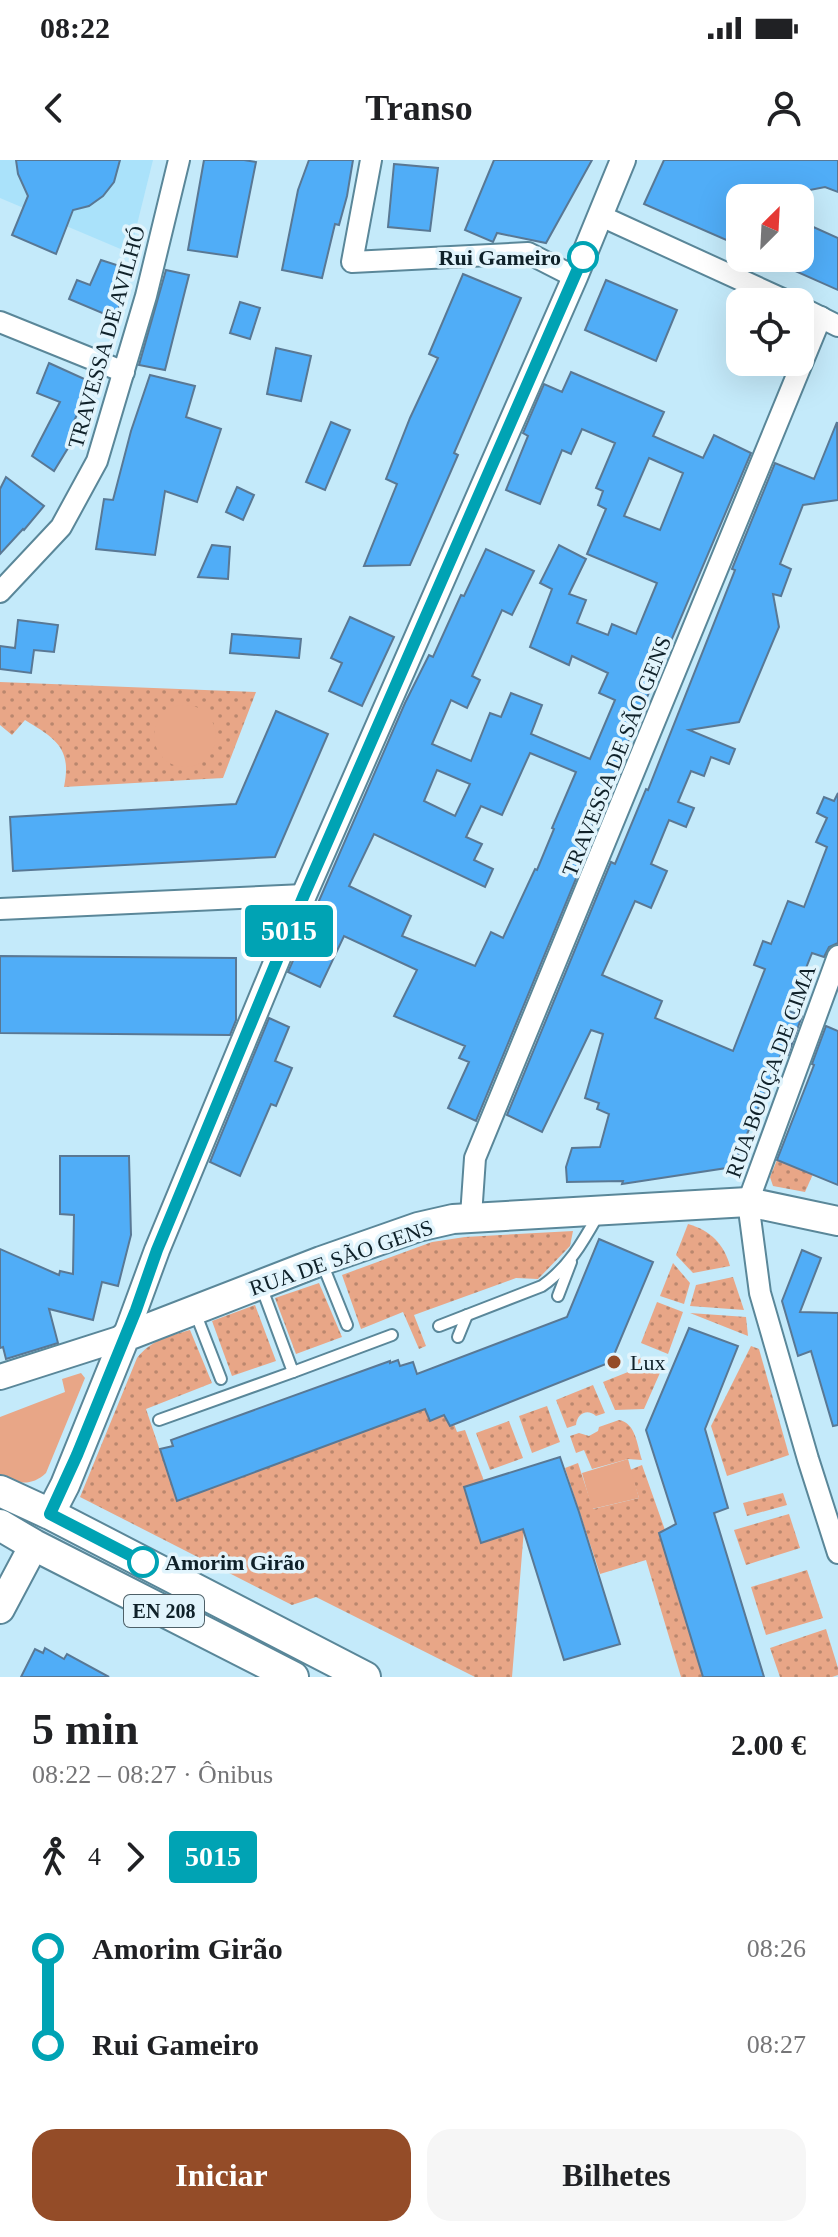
<!DOCTYPE html>
<html lang="pt">
<head>
<meta charset="utf-8">
<style>
  body { margin:0; font-family:"Times New Roman",serif; background:#f6f6f6; color:#202124; height:100vh; display:flex; flex-direction:column; font-size:30px; white-space:nowrap }
  * { box-sizing:border-box; margin:0 }
  p { font-size:26px; color:#757577 }
  .icon { flex:none; width:44px; height:44px; fill:none; stroke:currentColor; stroke-width:2; stroke-linecap:round; stroke-linejoin:round }
  .map { position:relative; height:1517px; overflow:hidden }
  .drawer { display:flex; flex-direction:column; background:#fff; flex:1 }
  .drawer>* { flex:none }
  .badge { padding:0 16px; border-radius:6px; font-size:28px; line-height:52px }
  .needle { width:52px; rotate:24deg }
  .fabs { position:absolute; left:726px; top:24px; display:grid; gap:16px }
  .fabs a { display:grid; place-items:center; width:88px; height:88px; border-radius:16px; background:#fff; box-shadow:0 8px 32px #0002; font-size:40px }
  .map>.badge { position:absolute; translate:-50% -50%; box-shadow:0 0 0 4px #fff }
  .legs { display:flex; align-items:center; gap:12px; height:88px; padding:0 32px; font-size:26px }
  .legs p { margin-inline-start:auto }
  .head { display:flex; align-items:center; justify-content:space-between; height:136px; padding:0 32px }
  h1 { font-size:44px; font-weight:600; line-height:60px }
  .button { display:flex; gap:16px; margin-top:auto; padding:16px 32px }
  .button a { flex:1; height:92px; border-radius:24px; background:#944c28; color:#fff; font-size:32px; font-weight:600; line-height:92px; text-align:center }
  .button a+a { background:#f6f6f6; color:#202124 }
  ul { padding:0 32px; list-style:none }
  li { display:flex; align-items:center; gap:28px; height:96px; font-size:30px }
  li i { display:grid; place-items:center; width:12px; height:100%; margin:0 10px; background:currentColor }
  li i::after { content:''; width:20px; height:20px; margin:-10px; border:6px solid; border-radius:50%; background:#fff }
  li p { margin-inline-start:auto }
  li:first-child i { background:linear-gradient(#0000 50%,currentColor 0) }
  li:last-child i { background:linear-gradient(currentColor 50%,#0000 0) }
  .status { display:flex; justify-content:space-between; align-items:center; height:56px; padding:0 40px; background:#fff; direction:ltr }
  .status svg { height:22px; fill:currentColor }
  header { display:flex; justify-content:space-between; align-items:center; height:104px; padding:0 32px; background:#fff; font-size:36px; font-weight:600 }
  .map>svg:first-child { display:block }
  .built { fill:#aae2fa }
  .grass { fill:url(#grass-dots) }
  .park { fill:#e8a687 }
  .building { fill:#50adf7; stroke:#597894; stroke-width:2; fill-rule:evenodd }
  .lines { fill:none; stroke-linecap:round; stroke-linejoin:round }
  .service-casing { stroke:#5a8799; stroke-width:14 }
  .minor-casing { stroke:#5a8799; stroke-width:24 }
  .tertiary-casing { stroke:#5a8799; stroke-width:28 }
  .secondary-casing { stroke:#5a8799; stroke-width:32 }
  .primary-casing { stroke:#5a8799; stroke-width:34 }
  .service { stroke:#fff; stroke-width:10 }
  .minor { stroke:#fff; stroke-width:20 }
  .tertiary { stroke:#fff; stroke-width:24 }
  .secondary { stroke:#fff; stroke-width:28 }
  .primary { stroke:#fff; stroke-width:30 }
  .line-1-casing { stroke:#fff; stroke-width:18 }
  .line-1 { stroke:#00a3b4; stroke-width:12 }
  .stop-1-dot { fill:#fff; stroke:#00a3b4; stroke-width:4 }
  .poi-dot { fill:#944c28; stroke:#e1f4fc; stroke-width:3 }
  .labels { text-anchor:middle; stroke-width:7; stroke-linejoin:round; paint-order:stroke }
  .shield { fill:#e1f4fc; stroke:#4e6068; stroke-width:2 }
  .shield-label { font-size:20px; font-weight:bold; fill:#0f2129 }
  .stop-label { font-size:22px; font-weight:bold; fill:#0f2129; stroke:#e1f4fc; text-anchor:end }
  .street-label { font-size:22px; fill:#0f2129; stroke:#e1f4fc }
  .poi-label { font-size:22px; fill:#0f2129; stroke:#e1f4fc; text-anchor:start }
</style>
</head>
<body>
<div class="status"><b>08:22</b><svg viewBox="0 0 49 12"><path d="M0 12V9h3v3zM5 12V6h3v6zM10 12V3h3v9zM15 12V0h3v12zM26 1h20v11H26zM47 4h2v5h-2z"/></svg></div>
<header><svg class="icon" aria-label="back" viewBox="0 0 24 24"><path d="M15 5l-7 7 7 7"/></svg>Transo<svg class="icon" aria-label="person" viewBox="0 0 24 24"><circle cx="12" cy="8" r="4"/><path d="M4 21q1-7 8-7t8 7"/></svg></header>
<div class="map">
<svg width="838" height="1517" viewBox="0 0 838 1517">
  <defs>
    <pattern id="grass-dots" width="8" height="8" patternUnits="userSpaceOnUse" patternTransform="scale(2)"><rect width="8" height="8" fill="#e8a687"/><path d="M2 2h.1M6 6h.1" fill="none" stroke="#ba876e" stroke-width="1.8" stroke-linecap="round"/></pattern>
  </defs>
  <rect width="100%" height="100%" fill="#c4eafa"/>
  <path class="built" d="M0,0H153L130,93L0,38Z"/>
  <g class="grass">
    <path d="M0,522L256,532L223,618L64,627C72,588 56,579 25,560L12,575L0,565Z"/>
    <path d="M777,1000L813,1014L805,1032L773,1026L770,1017Z"/>
    <path d="M688,1064C710,1070 724,1084 730,1106L693,1113L676,1095Z"/>
    <path d="M573,1071L570,1086L538,1119L516,1118L414,1155L426,1186L419,1189L403,1152L361,1169L342,1115L432,1082L465,1077Z"/>
    <path d="M673,1103L690,1123L684,1144L660,1136Z"/>
    <path d="M733,1117L744,1150L690,1146L696,1125Z"/>
    <path d="M319,1123L342,1177L296,1194L275,1138Z"/>
    <path d="M657,1142L683,1152L668,1194L641,1183Z"/>
    <path d="M255,1145L276,1201L232,1216L212,1161Z"/>
    <path d="M690,1153L746,1157L748,1176Z"/>
    <path d="M190,1170L212,1223L146,1249L177,1341L415,1253L424,1246L430,1260L443,1255L450,1266L454,1264L457,1272L465,1270L484,1321L464,1328L481,1382L524,1369L512,1517H475L316,1437L292,1445L80,1337L137,1198C151,1180 169,1176 190,1170Z"/>
    <path d="M751,1186L759,1189L789,1295L727,1316L711,1266Z"/>
    <path d="M635,1196L663,1206L644,1249L615,1250L603,1222L628,1212Z"/>
    <path d="M593,1225L605,1253L596,1256C587,1248 577,1254 576,1265L567,1268L556,1240Z"/>
    <path d="M547,1246L560,1282L532,1293L519,1256Z"/>
    <path d="M619,1260C636,1263 637,1285 642,1300L628,1299L592,1309L584,1290L576,1293L570,1276L579,1273L589,1276L598,1271L599,1267Z"/>
    <path d="M509,1261L523,1298L490,1310L476,1273Z"/>
    <path d="M578,1303L593,1349L639,1338L630,1310L642,1305L665,1370L659,1373L703,1517H681L646,1400L600,1414L565,1308Z"/>
    <path d="M783,1333L787,1345L747,1356L743,1343Z"/>
    <path d="M789,1354L800,1388L746,1405L734,1370Z"/>
    <path d="M807,1410L823,1458L766,1475L751,1427Z"/>
    <path d="M826,1469L838,1508V1515L832,1517H780L770,1488Z"/>
  </g>
  <g class="park">
    <circle cx="185" cy="576" r="31"/>
    <path d="M81,1213L85,1218L46,1313C31,1327 18,1323 0,1317V1257L65,1232L62,1219Z"/>
    <path d="M628,1299L639,1338L592,1349L582,1313Z"/>
  </g>
  <g class="building">
    <path d="M16,0H120L114,22L103,36L89,46L73,50L56,94L12,75L28,36L18,14Z"/>
    <path d="M204,0H244L256,2L237,97L188,90Z"/>
    <path d="M309,0H353L347,36L339,65L335,64L322,118L282,110L298,30Z"/>
    <path d="M494,0H592L546,83L497,73L493,82L465,70Z"/>
    <path d="M664,0H838V32L825,27L769,38H740V86L644,44Z"/>
    <path d="M394,4L438,8L430,71L388,67Z"/>
    <path d="M800,61L838,78V130L766,98H800Z"/>
    <path d="M101,100L126,108L114,136L123,139L114,158L69,139L77,120L90,125Z"/>
    <path d="M166,110L189,115L165,210L139,205Z"/>
    <path d="M463,114L521,138L454,293L458,295L410,405L364,406L397,324L386,319L410,258L438,198L429,194Z"/>
    <path d="M606,120L677,150L656,201L585,170Z"/>
    <path d="M240,142L260,148L250,179L230,173Z"/>
    <path d="M276,188L311,196L301,241L267,234Z"/>
    <path d="M49,203L91,222L72,266L79,270L54,311L32,296L60,242L37,233Z"/>
    <path d="M571,212L664,252L653,276L703,298L714,275L751,293L582,690L587,692L476,961L448,948L469,902L459,898L465,886L394,856L417,810L344,776L320,827L288,812L405,543L429,495L433,497L461,435L464,436L486,389L534,411L512,455L502,450L472,516L480,520L467,548L451,540L432,584L471,601L490,553L501,557L511,533L542,545L531,574L590,599L615,540L599,533L608,513L572,496L569,505L530,487L552,429L540,423L559,385L586,399L569,434L586,440L577,463L608,475L612,464L636,474L657,423L587,394L606,349L598,345L603,331L596,328L615,283L582,269L571,294L562,290L540,344L506,330L528,276L523,273L544,224L562,232ZM649,298L683,313L660,370L624,356ZM530,593L576,612L552,668L554,669L537,710L535,709L503,778L491,772L475,806L402,776L411,756L349,726L374,674L485,727L493,709L474,700L482,684L466,677L481,646L502,655ZM437,610L470,624L455,656L424,641Z"/>
    <path d="M150,215L195,226L186,257L221,269L197,342L165,331L155,395L96,389L104,339L113,340L131,271Z"/>
    <path d="M331,262L350,270L325,330L306,322Z"/>
    <path d="M837,262L838,340L803,345L780,404L791,409L781,436L773,434L779,467L739,562L689,570L735,589L729,604L711,597L704,616L691,611L678,642L694,648L686,667L669,660L651,704L667,711L651,748L635,741L602,815L662,841L655,858L733,891L765,809L754,805L763,781L771,784L788,741L804,747L827,687L816,682L827,658L817,653L824,637L834,641L838,633V783L829,787L824,797L812,793L789,851L802,856L788,895L782,892L733,1007L622,1024L623,1021L567,1022L566,1007L572,988L600,987L609,954L597,949L599,943L585,938L603,874L591,870L542,972L507,955L611,702L615,704L646,629L648,630L735,410L732,409L775,303L814,319Z"/>
    <path d="M6,317L44,346L24,370L23,369L0,394V329Z"/>
    <path d="M237,327L254,335L243,360L226,352Z"/>
    <path d="M212,385L230,387L228,419L198,417Z"/>
    <path d="M350,457L394,477L362,546L329,531L342,503L331,498Z"/>
    <path d="M18,460L58,465L54,492L34,490L31,513L0,509V486L15,488Z"/>
    <path d="M232,474L301,479L299,498L230,493Z"/>
    <path d="M276,551L328,574L275,697L13,711L10,657L236,644Z"/>
    <path d="M0,796L236,798V860L230,875L0,873Z"/>
    <path d="M269,858L289,867L275,901L292,908L276,946L271,944L240,1016L210,1002Z"/>
    <path d="M826,866L838,871V1025L777,1000L814,905L812,904Z"/>
    <path d="M60,996H129L131,1075L118,1126L102,1122L93,1160L49,1149L58,1183L6,1199L3,1187L0,1188V1089L59,1115L60,1111L73,1114L74,1055L60,1054Z"/>
    <path d="M599,1079L653,1102L611,1202L450,1266L444,1255L430,1261L425,1249L177,1341L160,1289L173,1286L171,1280L390,1201V1203L398,1200L400,1206L413,1202L417,1214L567,1157Z"/>
    <path d="M802,1090L821,1098L800,1152L838,1153V1265L833,1266L811,1191L798,1196L782,1141Z"/>
    <path d="M689,1168L738,1186L705,1269L728,1348L714,1353L764,1517H703L659,1373L676,1364L646,1270Z"/>
    <path d="M560,1297L579,1352L620,1484L564,1500L523,1369L481,1383L464,1327Z"/>
    <path d="M45,1488L64,1499L67,1494L109,1517H21L35,1489L43,1493Z"/>
  </g>
  <g class="lines">
    <defs>
      <g id="service">
        <path d="M322,1103L347,1165"/>
        <path d="M261,1126L293,1212L392,1175"/>
        <path d="M558,1136L571,1102"/>
        <path d="M195,1152L221,1219"/>
        <path d="M439,1166L542,1126C568,1108 583,1082 598,1055"/>
        <path d="M458,1177L467,1155"/>
        <path d="M159,1260L293,1212"/>
      </g>
      <g id="minor">
        <path d="M371,0L352,102L528,93L575,117"/>
        <path d="M601,56L789,142"/>
        <path d="M800,147L838,166"/>
        <path d="M0,162L124,212"/>
        <path d="M0,432L61,367L97,301L146,136L179,0"/>
        <path d="M0,749L304,735"/>
        <path d="M838,796L748,1042L760,1133L808,1299L838,1393"/>
        <path d="M471,1056L475,998L821,157"/>
      </g>
      <path id="tertiary" d="M0,1217L125,1177L157,1090L304,735L575,117L623,0"/>
      <g id="secondary">
        <path d="M50,1354L65,1325L125,1177L321,1101L418,1067L453,1059L748,1042L838,1061"/>
        <path d="M0,1449L34,1385"/>
      </g>
      <g id="primary">
        <path d="M0,1331L50,1354L365,1517"/>
        <path d="M0,1365L34,1385L293,1517"/>
      </g>
    </defs>
    <use href="#service" class="service-casing"/>
    <use href="#minor" class="minor-casing"/>
    <use href="#tertiary" class="tertiary-casing"/>
    <use href="#secondary" class="secondary-casing"/>
    <use href="#primary" class="primary-casing"/>
    <use href="#service" class="service"/>
    <use href="#minor" class="minor"/>
    <use href="#tertiary" class="tertiary"/>
    <use href="#secondary" class="secondary"/>
    <use href="#primary" class="primary"/>
  </g>
  <g class="lines">
    <defs>
      <path id="line-1" d="M143,1402L50,1354L77,1295L136,1150L157,1090L304,735L583,97"/>
    </defs>
    <use href="#line-1" class="line-1-casing"/>
    <use href="#line-1" class="line-1"/>
  </g>
  <g class="stop-1-dot">
    <circle cx="583" cy="97" r="14"/>
    <circle cx="143" cy="1402" r="14"/>
  </g>
  <circle class="poi-dot" cx="614" cy="1202" r="8"/>
  <g class="labels">
    <rect class="shield" x="124" y="1435" width="80" height="32" rx="6"/>
    <g class="shield-label">
      <text x="164" y="1458">EN 208</text>
    </g>
    <g class="stop-label">
      <text x="561" y="105">Rui Gameiro</text>
      <text x="165" y="1410" text-anchor="start">Amorim Girão</text>
    </g>
    <g class="street-label">
      <text transform="translate(106 177) rotate(-74)" y="8">TRAVESSA DE AVILHÓ</text>
      <text transform="translate(616 596) rotate(-68)" y="8">TRAVESSA DE SÃO GENS</text>
      <text transform="translate(770 911) rotate(-70)" y="8">RUA BOUÇA DE CIMA</text>
      <text transform="translate(341 1097) rotate(-19)" y="8">RUA DE SÃO GENS</text>
    </g>
    <g class="poi-label">
      <text x="630" y="1210">Lux</text>
    </g>
  </g>
</svg>
<div class="fabs">
<a><svg class="needle" viewBox="-14 -14 28 28"><path d="M0-13l5 13h-10z" fill="#e53935"/><path d="M0 13l5-13h-10z" fill="#757577"/></svg></a>
<a><svg class="icon" aria-label="locate" viewBox="0 0 24 24"><circle cx="12" cy="12" r="6"/><path d="M12 2v4M12 18v4M2 12h4M18 12h4"/></svg></a>
</div>
<b class="badge" style="left:289px;top:771px;background:#00a3b4;color:#fff">5015</b>
</div>
<section class="drawer">
<div class="head"><div><h1>5 min</h1><p>08:22 – 08:27 · Ônibus</p></div><b>2.00 €</b></div>
<div class="legs"><svg class="icon" aria-label="walk" viewBox="0 0 24 24"><circle cx="13" cy="4" r="2"/><path d="M13 8l-2 6 4 7M11 14l-3 7M7 12l3-4h3l4 4"/></svg>4<svg class="icon" aria-label="forward" viewBox="0 0 24 24"><path d="M9 5l7 7-7 7"/></svg><b class="badge" style="background:#00a3b4;color:#fff">5015</b></div>
<ul>
<li><i style="color:#00a3b4"></i><b>Amorim Girão</b><p>08:26</p></li>
<li><i style="color:#00a3b4"></i><b>Rui Gameiro</b><p>08:27</p></li>
</ul>
<div class="button"><a>Iniciar</a><a>Bilhetes</a></div>
</section>
</body>
</html>
